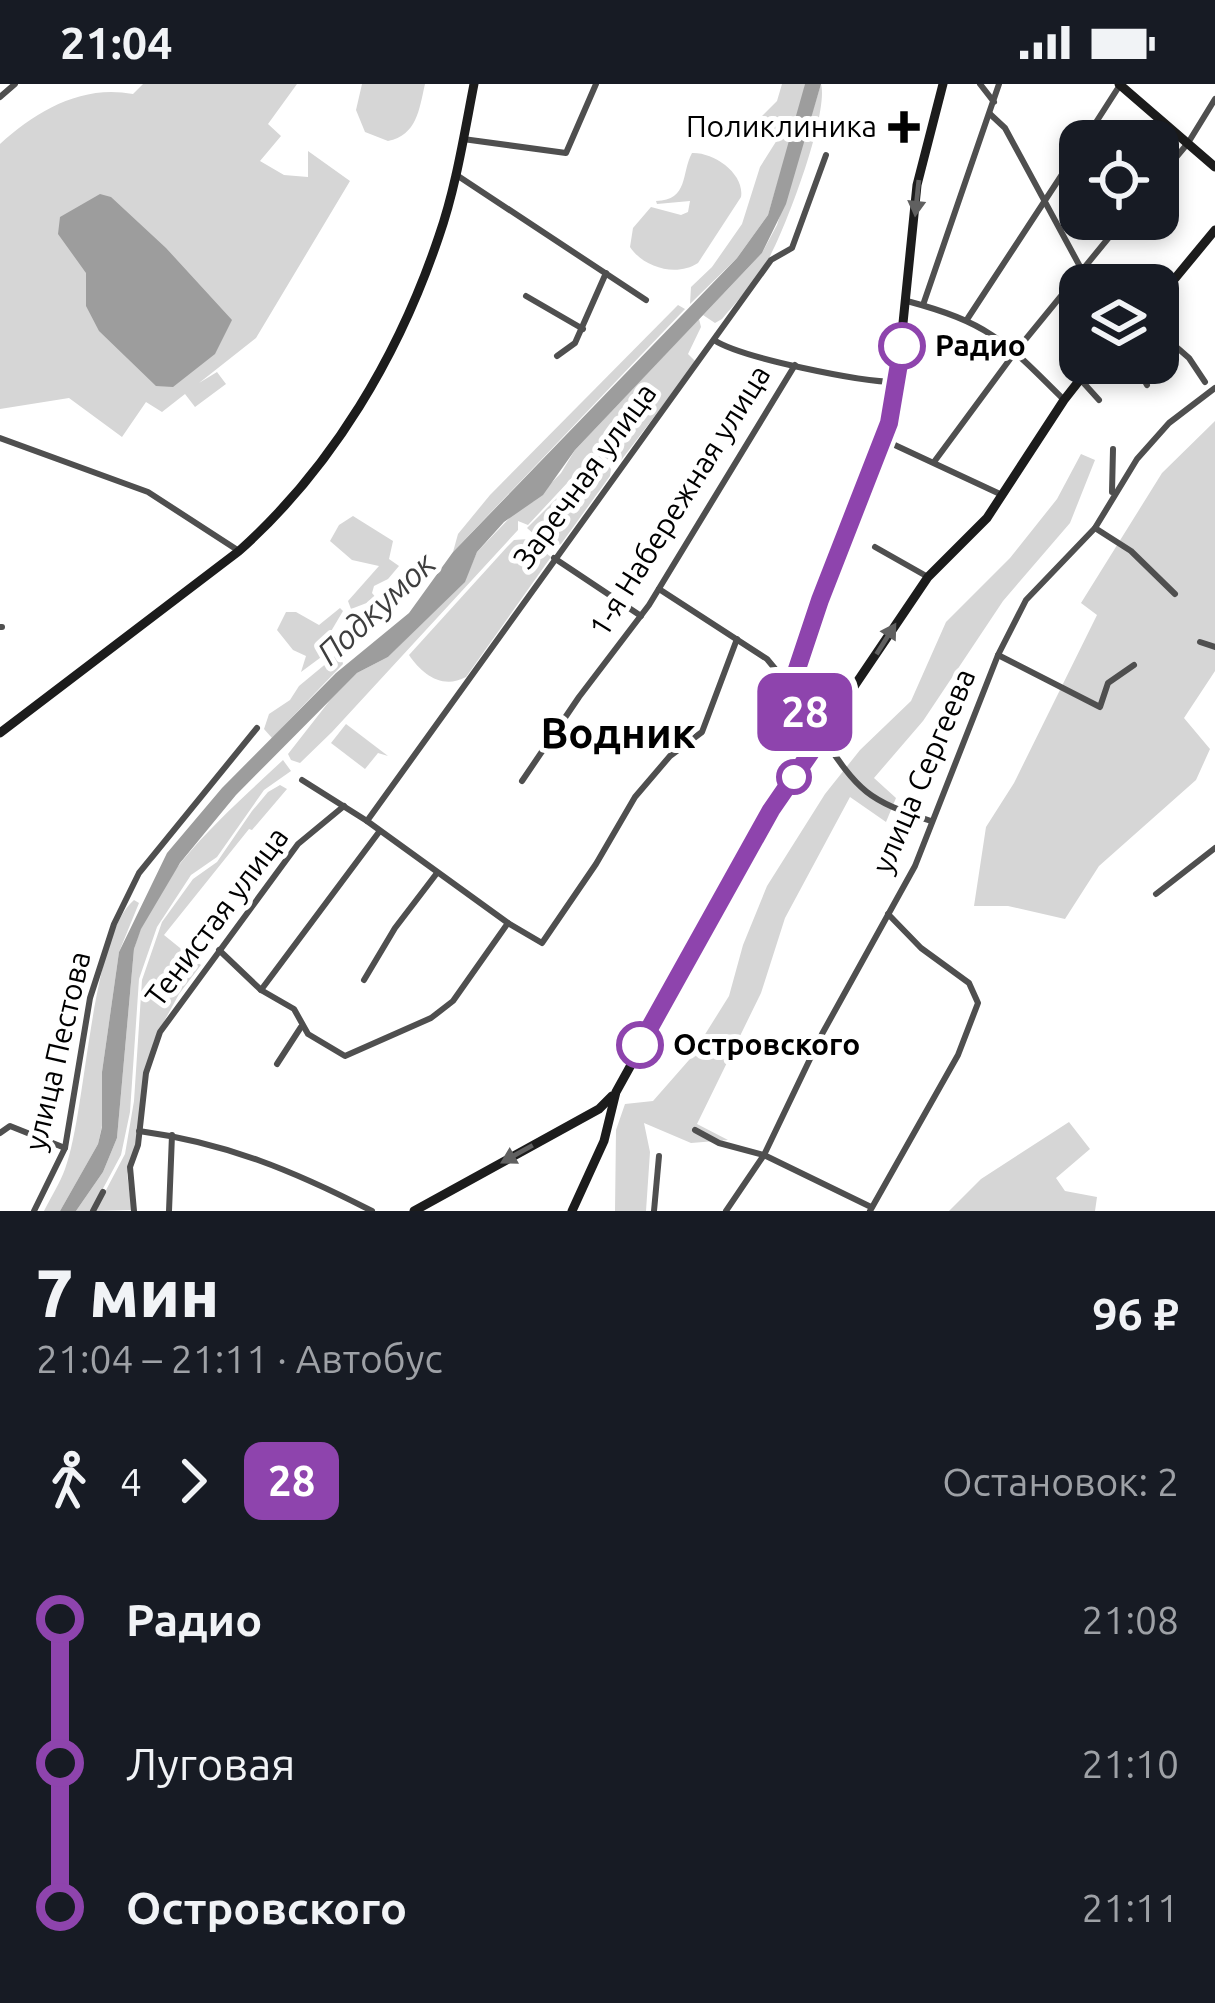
<!DOCTYPE html>
<html lang="ru">
<head>
<meta charset="utf-8">
<style>
  body { margin:0; font-family:Ubuntu,sans-serif; background:#20242c; color:#f1f3f6; height:100vh; display:flex; flex-direction:column; font-size:45px; white-space:nowrap }
  * { box-sizing:border-box; margin:0 }
  p { font-size:39px; color:#9ea1a6 }
  .icon { flex:none; width:66px; height:66px; fill:none; stroke:currentColor; stroke-width:2; stroke-linecap:round; stroke-linejoin:round }
  .map { position:relative; height:1127px; overflow:hidden }
  .drawer { display:flex; flex-direction:column; background:#171b24; flex:1 }
  .drawer>* { flex:none }
  .badge { padding:0 24px; border-radius:18px; font-size:42px; line-height:78px }
  .controls { position:absolute; left:1059px; top:36px; display:grid; gap:24px }
  .controls a { display:grid; place-items:center; width:120px; height:120px; border-radius:24px; background:#171b24; box-shadow:0 6px 18px #0003; font-size:60px }
  .map>.badge { position:absolute; translate:-50% -50%; box-shadow:0 0 0 6px #fff }
  .legs { display:flex; align-items:center; gap:18px; height:132px; padding:0 36px; font-size:39px }
  .legs p { margin-inline-start:auto }
  .headline { display:flex; align-items:center; justify-content:space-between; height:204px; padding:0 36px }
  h1 { font-size:66px; font-weight:800; line-height:90px }
  ul { padding:0 36px; list-style:none }
  li { display:flex; align-items:center; gap:42px; height:144px; font-size:45px }
  li i { display:grid; place-items:center; width:18px; height:100%; margin:0 15px; background:currentColor }
  li i::after { content:''; width:30px; height:30px; margin:-15px; border:9px solid; border-radius:50%; background:#171b24 }
  li p { margin-inline-start:auto }
  li:first-child i { background:linear-gradient(#0000 50%,currentColor 0) }
  li:last-child i { background:linear-gradient(currentColor 50%,#0000 0) }
  .status { display:flex; justify-content:space-between; align-items:center; height:84px; padding:0 60px; background:#171b24; direction:ltr }
  .status svg { height:33px; fill:currentColor }
  .map>svg:first-child { display:block }
  .green { fill:#d6d6d6 }
  .water { fill:#9d9d9d }
  .lines { fill:none; stroke-linecap:round; stroke-linejoin:round }
  .street { stroke:#4f4f4f; stroke-width:6 }
  .secondary { stroke:#1c1c1c; stroke-width:9 }
  .oneway { fill:#606060 }
  .line-1-casing { stroke:#fff; stroke-width:27 }
  .line-1 { stroke:#8e44ad; stroke-width:18 }
  .poi-dot { fill:#000; stroke:#fff; stroke-width:4.5 }
  .stop-1-dot { fill:#fff; stroke:#8e44ad; stroke-width:6 }
  .labels { text-anchor:middle; stroke-width:10; stroke-linejoin:round; paint-order:stroke }
  .poi-label { font-size:30px; fill:#000; stroke:#fff; text-anchor:end }
  .stop-label { font-size:30px; font-weight:bold; fill:#000; stroke:#fff; text-anchor:start }
  .street-label { font-size:30px; fill:#000; stroke:#fff }
  .water-label { font-size:33px; font-style:italic; fill:#3e3e3e; stroke:#fff }
  .district-label { font-size:42px; font-weight:bold; fill:#000; stroke:#fff }
</style>
</head>
<body>
<div class="status"><b>21:04</b><svg viewBox="0 0 49 12"><path d="M0 12V9h3v3zM5 12V6h3v6zM10 12V3h3v9zM15 12V0h3v12zM26 1h20v11H26zM47 4h2v5h-2z"/></svg></div>
<div class="map">
<svg width="1215" height="1127" viewBox="0 0 1215 1127">
  <rect width="100%" height="100%" fill="#fff"/>
  <g class="green">
    <path d="M143,0H297L268,40L281,52L260,77L284,91L308,93V67L350,97L256,254L199,299L217,288L226,300L195,323L185,310L162,328L146,318L122,353L69,314L0,325V60C36,27 82,0 133,10Z"/>
    <path d="M362,0H425C419,26 417,51 388,57L365,48L356,26Z"/>
    <path d="M782,0H805L804,10L768,131L737,174L690,220L691,203L712,183L742,140L760,83L777,56L775,45L761,33L777,17Z"/>
    <path d="M821,0C829,29 786,144 768,176C756,197 738,216 722,235L715,239L703,231L762,169L777,141Z"/>
    <path d="M692,69C714,68 745,90 741,113L698,179C677,193 644,184 630,163L633,144L651,123L681,131L688,128L690,117L657,120L656,117C689,116 681,89 692,69Z"/>
    <path d="M678,221L685,225L453,468L458,450L490,411Z"/>
    <path d="M699,235L701,243L688,270L696,278L619,379L611,378L597,367L528,441L518,437V446L332,648L300,679L291,676L288,670L331,615L357,589L388,573L464,498L477,468L518,425L534,417L561,389L575,366Z"/>
    <path d="M1215,337V587L1184,634L1210,665L1196,696L1099,782L1065,835L1008,822H974L986,743L1014,699L1097,531L1081,519L1162,389Z"/>
    <path d="M1081,370L1095,376L1070,439L1003,517L923,637L874,694L896,714L886,738L850,713L785,834L761,909L697,1040L728,1056L691,1059L644,1039L650,1068L646,1127H615L616,1046L625,1020L653,1017L689,976L729,912L743,861L767,802L825,710L860,666L911,617L946,538L1010,474L1057,415Z"/>
    <path d="M599,372L611,385L610,392L561,460L551,465L527,444Z"/>
    <path d="M353,432L393,457L389,475L399,482L388,495L374,502L372,509L377,515L351,525L348,517L379,482L352,476L330,457L339,441Z"/>
    <path d="M528,455L551,473L466,593C442,606 422,590 409,571L507,463L514,456Z"/>
    <path d="M340,524L343,527L330,549L328,568L301,588L306,572L293,566L277,546L286,528H296L319,541Z"/>
    <path d="M340,568L343,580L272,654L264,645L269,630L290,616L299,602Z"/>
    <path d="M346,640L388,672L378,669L365,685L331,659Z"/>
    <path d="M283,676L291,687L264,706L217,773L191,791L157,843L139,895L130,1028L121,1071L91,1127H76L103,1088L117,1054L134,865C154,789 228,728 283,676Z"/>
    <path d="M280,701L287,705L252,746L249,745L164,851L201,881L179,910L154,956L135,1066L127,1090L132,1126L95,1127L125,1070L134,1017L142,896L162,838L193,795L217,778L252,727L268,708Z"/>
    <path d="M134,816L139,819L119,868L102,988V1042L98,1060L60,1127H44C51,1113 60,1099 65,1085C87,1026 90,853 134,816Z"/>
    <path d="M1069,1038L1090,1065L1056,1094L1065,1107L1097,1113L1095,1127H949L981,1095Z"/>
  </g>
  <g class="water">
    <path d="M805,0H821L786,120L762,169L575,366L543,411L504,438L477,468L465,498L388,573L357,589L236,711L180,779L141,845L134,865L117,1054L103,1088L76,1127H60L98,1060L102,1043V988L119,868L167,769L222,704L336,589L409,529L453,468L737,174L768,131Z"/>
    <path d="M100,110L111,113L166,164L232,236L215,270L173,303L156,302L99,247L86,222V189L58,150L60,133Z"/>
  </g>
  <g class="lines">
    <g class="street">
      <path d="M980,0L994,18"/>
      <path d="M0,13L15,0"/>
      <path d="M990,30L1005,44L1090,201"/>
      <path d="M463,55L566,69L596,0"/>
      <path d="M1084,57L1120,1"/>
      <path d="M455,90L646,216"/>
      <path d="M1158,95L1188,59L1215,15"/>
      <path d="M526,212L583,245"/>
      <path d="M907,217C989,239 1005,257 1064,316"/>
      <path d="M923,221L999,0"/>
      <path d="M968,234L1080,63"/>
      <path d="M1158,247L1189,274L1205,298"/>
      <path d="M714,256C741,274 861,298 896,298"/>
      <path d="M557,272L575,259L606,189"/>
      <path d="M1135,279L1147,301"/>
      <path d="M1080,295L1099,316"/>
      <path d="M0,354L148,408L239,467"/>
      <path d="M884,356L1000,410"/>
      <path d="M934,378L1016,267L1124,135"/>
      <path d="M1112,408L1113,365"/>
      <path d="M1095,444L1131,467L1175,510"/>
      <path d="M875,463L928,493"/>
      <path d="M554,474L641,532"/>
      <path d="M659,505L767,575L791,604"/>
      <path d="M0,543H2"/>
      <path d="M1200,558L1215,563"/>
      <path d="M998,571L1100,623L1108,599L1134,581"/>
      <path d="M822,652C859,708 867,716 931,737"/>
      <path d="M302,696L367,737L508,839"/>
      <path d="M522,697L579,613L649,521L795,281"/>
      <path d="M367,737L771,176L792,164L826,71"/>
      <path d="M1156,810L1215,764"/>
      <path d="M219,866L261,906L294,925L308,950L345,972L431,934L453,917L508,839L542,859L596,780L635,713L670,672L702,648L737,555"/>
      <path d="M364,896L395,844L437,789"/>
      <path d="M261,906L379,748"/>
      <path d="M277,980L301,943"/>
      <path d="M695,1046L719,1059L764,1071L871,1123"/>
      <path d="M139,1047C227,1059 294,1087 372,1127"/>
      <path d="M0,1049L10,1042L65,1064"/>
      <path d="M34,1127L65,1064L90,914L114,840L139,789L257,644"/>
      <path d="M93,1127L103,1108"/>
      <path d="M134,1127L130,1083L138,1061L146,989L160,948L298,760L344,722"/>
      <path d="M169,1127L172,1051"/>
      <path d="M654,1127L659,1072"/>
      <path d="M726,1127L764,1071L822,950L915,782L998,571L1026,516L1095,444L1137,375L1169,339L1215,304"/>
      <path d="M870,1127L958,971L978,919L969,899L921,864L888,830"/>
    </g>
    <g class="secondary">
      <path d="M1119,0L1215,83"/>
      <path d="M1158,215L1215,146"/>
      <path d="M0,649L239,467C333,383 399,271 439,152C456,103 464,51 474,0"/>
      <path d="M822,652L794,610L793,597L895,318L917,101L943,0"/>
      <path d="M414,1127L599,1025L612,1012"/>
      <path d="M572,1127L604,1057L616,1008L780,712L928,493L987,434L1064,316L1093,279"/>
    </g>
  </g>
  <defs><path id="oneway-solid" d="M-6-.8H1V-3.2L6.5 0L1 3.2V.8H-6Z" transform="scale(3)"/></defs>
  <g class="oneway">
    <use href="#oneway-solid" transform="translate(917 114) rotate(96)"/>
    <use href="#oneway-solid" transform="translate(886 555) rotate(-58)"/>
    <use href="#oneway-solid" transform="translate(517 1070) rotate(151)"/>
  </g>
  <g class="lines">
    <defs>
      <path id="line-1" d="M640,961L771,726L822,652L794,610L793,597L820,516L889,339L902,262"/>
    </defs>
    <use href="#line-1" class="line-1-casing"/>
    <use href="#line-1" class="line-1"/>
  </g>
  <path class="poi-dot" d="M898 25h12v12h12v12h-12v12h-12v-12h-12v-12h12z"/>
  <g class="stop-1-dot">
    <circle cx="902" cy="262" r="21"/>
    <circle cx="794" cy="693" r="15"/>
    <circle cx="640" cy="961" r="21"/>
  </g>
  <g class="labels">
    <g class="poi-label">
      <text x="877" y="53">Поликлиника</text>
    </g>
    <g class="stop-label">
      <text x="935" y="272">Радио</text>
      <text x="673" y="971">Островского</text>
    </g>
    <g class="street-label">
      <text transform="translate(585 392) rotate(-54)" y="10">Заречная улица</text>
      <text transform="translate(680 417) rotate(-58)" y="10">1-я Набережная улица</text>
      <text transform="translate(924 687) rotate(-67)" y="10">улица Сергеева</text>
      <text transform="translate(217 833) rotate(-53)" y="10">Тенистая улица</text>
      <text transform="translate(58 967) rotate(-77)" y="10">улица Пестова</text>
    </g>
    <g class="water-label">
      <text transform="translate(376 524) rotate(-43)" y="12">Подкумок</text>
    </g>
    <g class="district-label">
      <text x="618" y="664">Водник</text>
    </g>
  </g>
</svg>
<div class="controls">
<a><svg class="icon" aria-label="locate" viewBox="0 0 24 24"><circle cx="12" cy="12" r="6"/><path d="M12 2v4M12 18v4M2 12h4M18 12h4"/></svg></a>
<a><svg class="icon" aria-label="layers" viewBox="0 0 24 24"><path d="M12 4l9 5-9 5-9-5zM3 14l9 5 9-5"/></svg></a>
</div>
<b class="badge" style="left:805px;top:628px;background:#8e44ad;color:#fff">28</b>
</div>
<section class="drawer">
<div class="headline"><div><h1>7 мин</h1><p>21:04 – 21:11 · Автобус</p></div><b>96 ₽</b></div>
<div class="legs"><svg class="icon" aria-label="walk" viewBox="0 0 24 24"><circle cx="13" cy="4" r="2"/><path d="M13 8l-2 6 4 7M11 14l-3 7M7 12l3-4h3l4 4"/></svg>4<svg class="icon" aria-label="forward" viewBox="0 0 24 24"><path d="M9 5l7 7-7 7"/></svg><b class="badge" style="background:#8e44ad;color:#fff">28</b><p>Остановок: 2</p></div>
<ul>
<li><i style="color:#8e44ad"></i><b>Радио</b><p>21:08</p></li>
<li><i style="color:#8e44ad"></i><span>Луговая</span><p>21:10</p></li>
<li><i style="color:#8e44ad"></i><b>Островского</b><p>21:11</p></li>
</ul>
</section>
</body>
</html>
